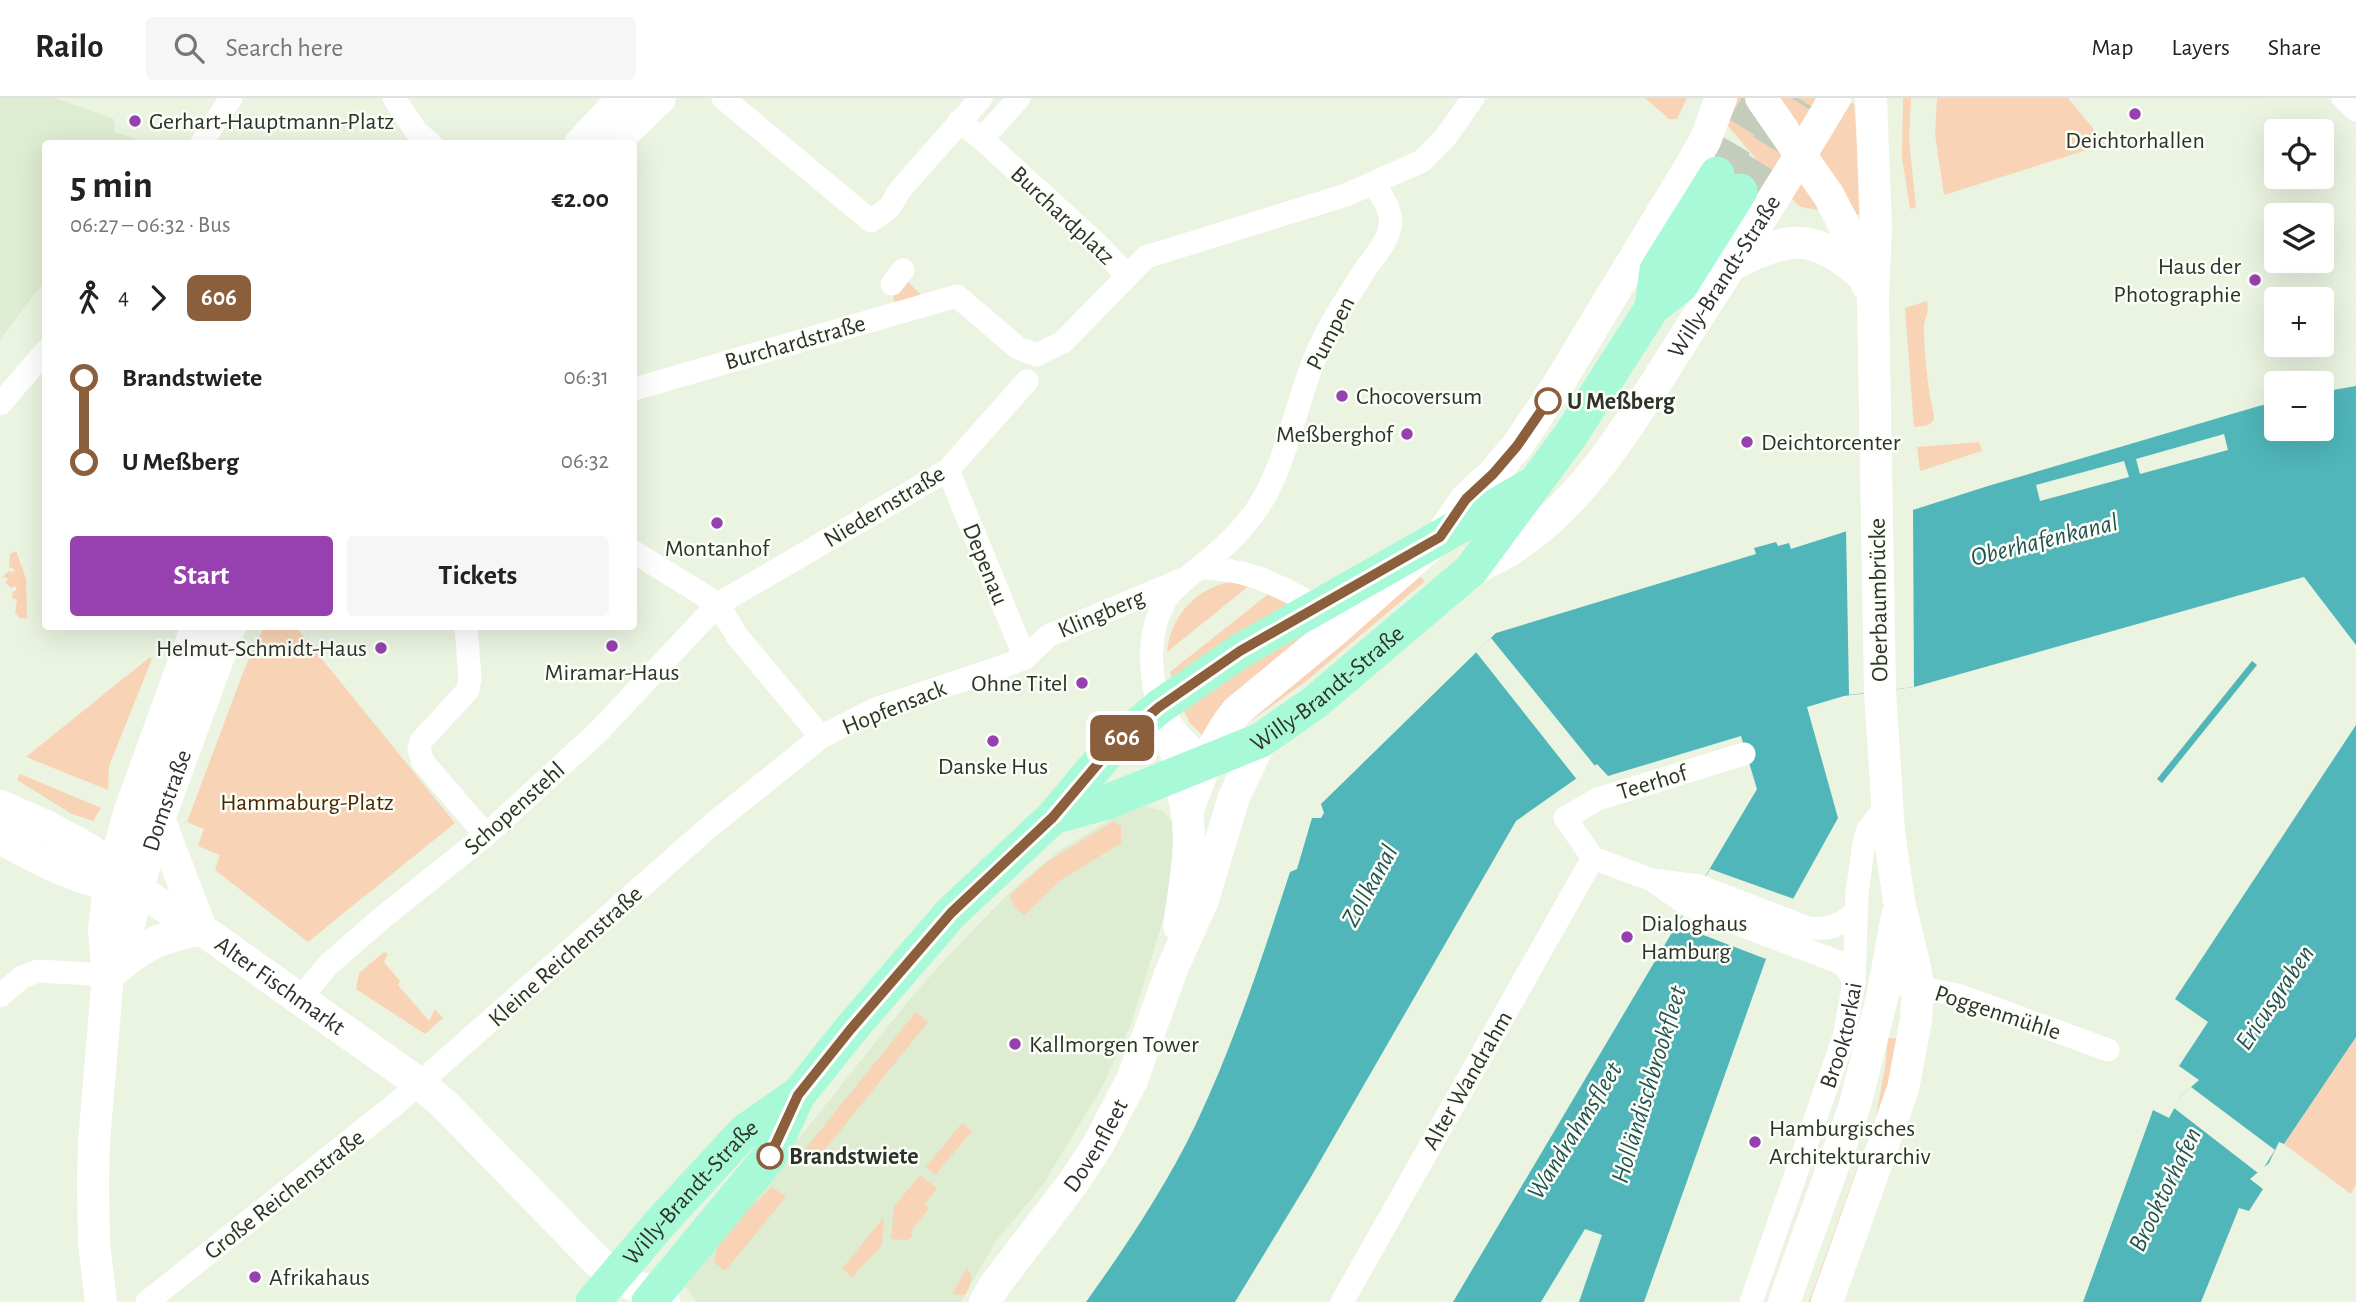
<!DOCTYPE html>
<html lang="en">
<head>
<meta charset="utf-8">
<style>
  body { margin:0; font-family:"Alegreya Sans",sans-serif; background:#f6f6f6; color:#222; height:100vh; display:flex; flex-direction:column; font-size:26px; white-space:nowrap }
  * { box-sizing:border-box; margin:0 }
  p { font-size:23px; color:#767676 }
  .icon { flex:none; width:38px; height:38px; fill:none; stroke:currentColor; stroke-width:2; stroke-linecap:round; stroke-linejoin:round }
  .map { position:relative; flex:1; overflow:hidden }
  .sheet { position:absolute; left:42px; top:42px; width:595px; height:490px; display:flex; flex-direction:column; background:#fff; border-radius:7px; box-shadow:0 7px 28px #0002 }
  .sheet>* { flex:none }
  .badge { padding:0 14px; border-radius:10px; font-size:24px; line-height:46px }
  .fabs { position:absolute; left:2264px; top:21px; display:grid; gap:14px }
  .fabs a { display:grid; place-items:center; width:70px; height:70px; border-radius:7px; background:#fff; box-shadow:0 7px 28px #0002; font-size:35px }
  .map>.badge { position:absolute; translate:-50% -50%; box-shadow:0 0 0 4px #fff }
  .legs { display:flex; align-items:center; gap:10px; height:77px; padding:0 28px; font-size:23px }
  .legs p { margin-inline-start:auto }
  .headline { display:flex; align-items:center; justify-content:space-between; height:119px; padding:0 28px }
  h1 { font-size:38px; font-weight:700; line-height:52px }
  .button { display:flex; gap:14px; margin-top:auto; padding:14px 28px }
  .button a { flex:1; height:80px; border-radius:7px; background:#9641af; color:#fff; font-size:28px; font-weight:700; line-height:80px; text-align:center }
  .button a+a { background:#f6f6f6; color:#222 }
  ul { padding:0 28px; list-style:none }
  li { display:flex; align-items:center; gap:24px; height:84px; font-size:26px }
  li i { display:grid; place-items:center; width:10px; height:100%; margin:0 9px; background:currentColor }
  li i::after { content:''; width:18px; height:18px; margin:-9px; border:5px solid; border-radius:50%; background:#fff }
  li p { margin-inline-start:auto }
  li:first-child i { background:linear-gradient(#0000 50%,currentColor 0) }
  li:last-child i { background:linear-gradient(currentColor 50%,#0000 0) }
  header { display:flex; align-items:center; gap:42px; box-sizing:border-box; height:98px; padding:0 35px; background:#fff; border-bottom:2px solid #e0e0e0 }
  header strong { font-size:33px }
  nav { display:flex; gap:38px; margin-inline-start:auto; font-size:24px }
  .search { width:490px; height:63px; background:#f6f6f6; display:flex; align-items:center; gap:18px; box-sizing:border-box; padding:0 24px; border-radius:7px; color:#767676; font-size:26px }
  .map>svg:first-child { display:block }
  .built { fill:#deecd1 }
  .green { fill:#f9d3b5 }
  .water { fill:#50b6b9 }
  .pier { fill:#eaf4e0 }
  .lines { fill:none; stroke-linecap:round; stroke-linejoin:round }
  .primary-tunnel { stroke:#c4cdbc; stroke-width:35; stroke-dasharray:35 18; stroke-linecap:butt }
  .street { stroke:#fff; stroke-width:23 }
  .secondary { stroke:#fff; stroke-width:32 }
  .primary { stroke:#a7f9d8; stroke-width:35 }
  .line-1-casing { stroke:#fff; stroke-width:16 }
  .line-1 { stroke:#8b5e3c; stroke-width:10 }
  .poi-dot { fill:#9641af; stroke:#fbfff7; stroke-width:2.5 }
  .stop-1-dot { fill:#fff; stroke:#8b5e3c; stroke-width:3.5 }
  .labels { text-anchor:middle; stroke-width:5; stroke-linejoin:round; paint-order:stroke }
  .poi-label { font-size:24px; fill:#2e322b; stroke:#fbfff7; text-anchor:start }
  .street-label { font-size:24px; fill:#2e322b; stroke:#fbfff7 }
  .stop-label { font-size:24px; font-weight:bold; fill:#2e322b; stroke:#fbfff7; text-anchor:start }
  .park-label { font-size:24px; fill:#4b2600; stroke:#fbfff7 }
  .water-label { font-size:26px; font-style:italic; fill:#245253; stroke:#fbfff7 }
</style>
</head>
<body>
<header>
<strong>Railo</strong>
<div class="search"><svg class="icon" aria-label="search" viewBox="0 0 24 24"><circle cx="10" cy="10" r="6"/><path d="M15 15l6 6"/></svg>Search here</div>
<nav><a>Map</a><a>Layers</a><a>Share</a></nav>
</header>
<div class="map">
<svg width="2356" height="1204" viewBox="0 0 2356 1204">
  <rect width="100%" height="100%" fill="#eaf4e0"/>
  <g class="built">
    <path d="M0,0H55L114,21L115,34L141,43V45L46,46L45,183L0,241Z"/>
    <path d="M1144,708L1163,713L1175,727L1170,799L1131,926L1102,989L1042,1088L996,1143L961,1204H697L685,1188L706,1157L914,896L953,853L1010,794L1059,753L1116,718Z"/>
  </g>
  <g class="green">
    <path d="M1645,0H1687L1677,21H1669Z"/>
    <path d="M1736,0H1748L1782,57L1770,77L1727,27Z"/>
    <path d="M1776,0H1816L1799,30Z"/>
    <path d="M1903,0H1911L1909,43L1916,109L1910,111L1902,59Z"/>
    <path d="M1937,0H2068L2106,46L1944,97L1935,36Z"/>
    <path d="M1854,5L1863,117L1852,116L1817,60L1850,6Z"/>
    <path d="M1800,81L1826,113L1800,109L1790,99Z"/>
    <path d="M906,182L921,197L895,206L893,198Z"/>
    <path d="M1927,203C1930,218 1924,217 1924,230C1924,260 1928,289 1934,319C1932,329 1923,328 1914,329L1905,210Z"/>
    <path d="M1979,344L1982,353L1920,373L1917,349Z"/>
    <path d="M16,453L26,481L27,521L24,519L21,521L15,515L17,501H13L12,494L17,492L15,488L11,490L5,484L8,482L6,479L1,480L9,473L14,474V471L9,469L10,456Z"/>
    <path d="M1420,479L1425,483L1305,584L1252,622L1248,618Z"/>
    <path d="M1237,483L1250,487L1167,554C1170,517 1200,486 1237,483Z"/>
    <path d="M1271,494L1288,506L1172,580L1170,574Z"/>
    <path d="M1319,525L1213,620L1202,637L1190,625L1184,613L1229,580Z"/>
    <path d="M295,528L455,725L308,844L215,772L220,757L198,748L204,731L187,724L244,572L264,529Z"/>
    <path d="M150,559L152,561L109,668L108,692L26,659Z"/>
    <path d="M1150,636L1158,659L1133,668L1128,655Z"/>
    <path d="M20,676L101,710L93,723L72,716L17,682Z"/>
    <path d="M1114,723L1121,729V745L1061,782L1024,817L1013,807L1010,797L1047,764Z"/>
    <path d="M384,854L388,856L384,864L400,883L398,887L429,923L435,911L443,920L425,936L356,891L359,875Z"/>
    <path d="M916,914L928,924L814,1065L802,1055Z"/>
    <path d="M2356,939V1086L2351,1096L2284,1046Z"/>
    <path d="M1888,940L1903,941L1816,1204H1809L1876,1018L1885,970Z"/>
    <path d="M962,1025L972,1033L935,1077L926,1069Z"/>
    <path d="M920,1077L937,1090L925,1106L929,1110L910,1134L913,1137L908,1142L891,1141L894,1109Z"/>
    <path d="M772,1089L786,1099L725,1173L714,1164C716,1157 717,1148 720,1141C726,1126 759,1103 772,1089Z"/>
    <path d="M884,1119L882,1147L852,1179L842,1171Z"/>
    <path d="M967,1170C974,1179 970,1188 965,1197L952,1196Z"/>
  </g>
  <g class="water">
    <path d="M2356,288V547L2304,479L1914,589L1844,598L1807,609L1838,720L1793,801L1766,861L1644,1204H1579L1602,1137L1585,1131L1541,1204H1453L1757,691L1741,638L1608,678L1597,666L1516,723L1308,1084L1235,1204H1086C1126,1148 1165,1090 1195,1028C1234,946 1262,860 1290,774L1297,771L1312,720H1321L1324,715L1321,706L1496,535L1756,456L1754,450L1776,444L1778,448L1789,445L1791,451L1988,388L2259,308L2277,304V331H2322V294Z"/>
    <path d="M2252,563L2257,567L2162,685L2157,681Z"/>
    <path d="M2356,627V939L2284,1046L2279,1044L2269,1065L2250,1081L2263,1091L2249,1113L2239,1110L2201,1204H2083L2153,1012L2169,1020L2181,998L2199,982L2179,968L2208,924L2175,901Z"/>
  </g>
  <g class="pier">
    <path d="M2224,336L2228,352L2140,376L2136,361Z"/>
    <path d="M2124,363L2129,379L2040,403L2036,387Z"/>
    <path d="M1913,409L1914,589L1849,597L1846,430Z"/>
    <path d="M1491,540L1595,668L1597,667L1608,682L1597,671L1578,683L1476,554Z"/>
    <path d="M1710,771L1797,802L1784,833L1766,861L1677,827Z"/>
    <path d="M2191,989L2275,1052L2263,1071L2258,1075L2174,1010L2181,998Z"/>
  </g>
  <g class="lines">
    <g class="primary-tunnel">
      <path d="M1717,76L1762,0"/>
      <path d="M1740,93L1798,0"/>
    </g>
    <g class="street">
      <path d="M394,0L416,33L431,46"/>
      <path d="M723,0L871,123L890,109L899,93L981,0"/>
      <path d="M2343,0L2356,12"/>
      <path d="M959,23L982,41L1095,144L1127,177"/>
      <path d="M982,41L1019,0"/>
      <path d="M201,46L231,0"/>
      <path d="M892,186L903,172"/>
      <path d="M634,291L957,198L1018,250L1036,257L1063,244L1146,159L1346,97L1422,63L1445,40L1473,0"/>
      <path d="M0,306L46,253"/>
      <path d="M948,372L1025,560"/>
      <path d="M634,454L718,506L737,538L821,639"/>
      <path d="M1199,470C1251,471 1272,485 1317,508"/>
      <path d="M466,528L470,580L468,592L421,643L419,651L423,664L486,737"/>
      <path d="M1167,620L1178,636L1206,664"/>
      <path d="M1744,656L1598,701L1565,720L1593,760L1652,782L1699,788L1808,830C1829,832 1840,828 1856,814"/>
      <path d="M1177,675C1165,629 1143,577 1155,529C1163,494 1180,486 1206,464C1225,449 1243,431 1257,411C1290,362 1297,292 1325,238C1337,214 1352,193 1366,170C1375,158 1387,144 1390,129C1393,113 1382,98 1373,86"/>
      <path d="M1655,784L1688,807L1841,865L1848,872L1854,884"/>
      <path d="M1902,887L1958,897L2108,952"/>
      <path d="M0,898L22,879L38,873L108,877"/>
      <path d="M299,902L328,867L382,820L486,737L599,633L718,506L948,372L1027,283"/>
      <path d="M147,1204L397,1005L709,729L821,639L873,612L1007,567L1025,560L1048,538L1183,481"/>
      <path d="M1342,1204L1593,760"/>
      <path id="s1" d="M1751,1204L1844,939L1854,884L1857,795L1864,745L1868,732L1887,707"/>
    </g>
    <g class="secondary">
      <path d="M1761,0L1829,98L1843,125L1867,187"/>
      <path d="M580,46L623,0"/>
      <path d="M613,46L660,0"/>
      <path d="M1730,168C1788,139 1810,132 1862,177"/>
      <path id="s2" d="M1471,472C1485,465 1500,459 1513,450C1595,397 1645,299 1697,220C1744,147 1791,75 1835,0"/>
      <path id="s3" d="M0,708L50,730L90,752L113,769L138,792L201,831L420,986L444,1006L595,1161L615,1178L655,1197L664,1204"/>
      <path d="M1188,712C1201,677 1213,642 1237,613L1334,533L1440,439L1466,401L1493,376L1517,348L1556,290L1688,72L1705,43L1721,0"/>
      <path d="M159,721L201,831"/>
      <path d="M0,740C41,762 83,785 129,791"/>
      <path d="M1179,828C1185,782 1196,738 1182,692"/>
      <path id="s4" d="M111,873L123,851L140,783L159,721L230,528"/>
      <path d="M112,874C145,846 159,840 201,831"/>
      <path d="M101,1204L94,1146L93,1085L94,1044L108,877L104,831L109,789L129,715L197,528"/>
      <path id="s5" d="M985,1204L995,1187L1073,1085L1098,1047L1132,982L1172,871L1203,802L1234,699L1261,642"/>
      <path d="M1784,1204L1855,1007L1882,900L1897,818"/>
      <path d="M1827,1204L1903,991L1916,922L1918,889L1915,869L1899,803L1889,734L1880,592L1873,201L1876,130L1871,0"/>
    </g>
    <g class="primary">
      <path d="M1652,210L1657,172L1717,76"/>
      <path id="s6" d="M1053,719L1107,704L1261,642L1314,605L1471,472L1570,338L1652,210L1681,187L1740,93"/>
      <path id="s7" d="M593,1204L661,1124L744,1034L796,998"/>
      <path d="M649,1204L770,1058L798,997L850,932L951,815L1053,719L1113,648L1159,609L1240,553L1532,387"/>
    </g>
  </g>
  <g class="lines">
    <defs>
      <path id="line-1" d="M770,1058L798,997L850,932L951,815L1053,719L1113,648L1159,609L1240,553L1440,439L1466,401L1493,376L1517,348L1548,303"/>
    </defs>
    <use href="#line-1" class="line-1-casing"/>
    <use href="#line-1" class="line-1"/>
  </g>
  <g class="poi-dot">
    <circle cx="2135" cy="16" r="7"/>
    <circle cx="135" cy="23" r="7"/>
    <circle cx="2255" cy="182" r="7"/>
    <circle cx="1342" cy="298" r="7"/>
    <circle cx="1407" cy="336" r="7"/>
    <circle cx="1747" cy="344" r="7"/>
    <circle cx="717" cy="425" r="7"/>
    <circle cx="612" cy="548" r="7"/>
    <circle cx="381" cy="550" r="7"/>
    <circle cx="1082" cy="585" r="7"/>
    <circle cx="993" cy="643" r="7"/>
    <circle cx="1627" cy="839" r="7"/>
    <circle cx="1015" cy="946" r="7"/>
    <circle cx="1755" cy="1044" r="7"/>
    <circle cx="255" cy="1179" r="7"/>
  </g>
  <g class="stop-1-dot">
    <circle cx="1548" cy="303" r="12"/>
    <circle cx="770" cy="1058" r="12"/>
  </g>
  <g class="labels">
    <g class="poi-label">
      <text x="149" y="31">Gerhart-Hauptmann-Platz</text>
      <text x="2135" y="50" text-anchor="middle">Deichtorhallen</text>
      <text x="2241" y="176" text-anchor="end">Haus der<tspan x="2241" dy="28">Photographie</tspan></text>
      <text x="1356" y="306">Chocoversum</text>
      <text x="1393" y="344" text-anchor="end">Meßberghof</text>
      <text x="1761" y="352">Deichtorcenter</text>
      <text x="717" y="458" text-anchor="middle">Montanhof</text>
      <text x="367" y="558" text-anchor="end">Helmut-Schmidt-Haus</text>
      <text x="612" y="582" text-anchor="middle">Miramar-Haus</text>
      <text x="1068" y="593" text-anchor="end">Ohne Titel</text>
      <text x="993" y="676" text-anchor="middle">Danske Hus</text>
      <text x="1641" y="833">Dialoghaus<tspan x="1641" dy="28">Hamburg</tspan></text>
      <text x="1029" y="954">Kallmorgen Tower</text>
      <text x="1769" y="1038">Hamburgisches<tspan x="1769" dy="28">Architekturarchiv</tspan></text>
      <text x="269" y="1187">Afrikahaus</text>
    </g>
    <g class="street-label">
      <text transform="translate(1063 117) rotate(43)" y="8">Burchardplatz</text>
      <text dy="8" stroke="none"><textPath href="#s2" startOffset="394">Willy-Brandt-Straße</textPath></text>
      <text transform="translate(1330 235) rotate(-63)" y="8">Pumpen</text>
      <text transform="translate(795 244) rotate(-16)" y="8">Burchardstraße</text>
      <text transform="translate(884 408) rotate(-31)" y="8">Niedernstraße</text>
      <text transform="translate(986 466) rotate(68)" y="8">Depenau</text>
      <text transform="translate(1878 502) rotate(-91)" y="8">Oberbaumbrücke</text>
      <text transform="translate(1101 515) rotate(-23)" y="8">Klingberg</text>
      <text dy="8" stroke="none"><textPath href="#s6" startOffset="306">Willy-Brandt-Straße</textPath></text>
      <text transform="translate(894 609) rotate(-22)" y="8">Hopfensack</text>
      <text transform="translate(1652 684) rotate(-17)" y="8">Teerhof</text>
      <text dy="8" stroke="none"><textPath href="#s4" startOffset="180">Domstraße</textPath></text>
      <text transform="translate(514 710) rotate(-42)" y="8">Schopenstehl</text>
      <text transform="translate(565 858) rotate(-42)" y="8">Kleine Reichenstraße</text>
      <text dy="8" stroke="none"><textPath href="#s3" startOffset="334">Alter Fischmarkt</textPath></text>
      <text transform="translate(1998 914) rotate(18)" y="8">Poggenmühle</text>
      <text dy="8" stroke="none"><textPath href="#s1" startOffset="282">Brooktorkai</textPath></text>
      <text transform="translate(1467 982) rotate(-60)" y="8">Alter Wandrahm</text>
      <text dy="8" stroke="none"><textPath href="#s5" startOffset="192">Dovenfleet</textPath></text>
      <text transform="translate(284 1096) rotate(-38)" y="8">Große Reichenstraße</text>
      <text dy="8" stroke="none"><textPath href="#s7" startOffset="147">Willy-Brandt-Straße</textPath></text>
    </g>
    <g class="stop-label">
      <text x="1567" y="311">U Meßberg</text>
      <text x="789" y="1066">Brandstwiete</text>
    </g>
    <g class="park-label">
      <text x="307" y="712">Hammaburg-Platz</text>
    </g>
    <g class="water-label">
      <text transform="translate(2044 441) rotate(-14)" y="9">Oberhafenkanal</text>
      <text transform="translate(1369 787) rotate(-61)" y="9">Zollkanal</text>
      <text transform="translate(2274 899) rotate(-56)" y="9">Ericusgraben</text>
      <text transform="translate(1648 986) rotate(-73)" y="9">Holländischbrookfleet</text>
      <text transform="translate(1574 1032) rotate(-58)" y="9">Wandrahmsfleet</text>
      <text transform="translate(2164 1091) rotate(-64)" y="9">Brooktorhafen</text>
    </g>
  </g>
</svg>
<div class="fabs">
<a><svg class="icon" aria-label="locate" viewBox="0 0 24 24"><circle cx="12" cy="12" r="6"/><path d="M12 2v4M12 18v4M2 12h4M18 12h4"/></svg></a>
<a><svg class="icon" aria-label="layers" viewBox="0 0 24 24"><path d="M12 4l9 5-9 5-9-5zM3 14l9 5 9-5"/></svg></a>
<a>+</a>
<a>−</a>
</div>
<b class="badge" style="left:1122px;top:640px;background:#8b5e3c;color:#fff">606</b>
<section class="sheet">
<div class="headline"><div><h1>5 min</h1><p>06:27 – 06:32 · Bus</p></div><b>€2.00</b></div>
<div class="legs"><svg class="icon" aria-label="walk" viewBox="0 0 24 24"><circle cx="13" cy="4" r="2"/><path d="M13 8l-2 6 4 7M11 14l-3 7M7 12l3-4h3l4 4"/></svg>4<svg class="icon" aria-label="forward" viewBox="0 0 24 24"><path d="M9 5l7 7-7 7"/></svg><b class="badge" style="background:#8b5e3c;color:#fff">606</b></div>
<ul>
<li><i style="color:#8b5e3c"></i><b>Brandstwiete</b><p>06:31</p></li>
<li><i style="color:#8b5e3c"></i><b>U Meßberg</b><p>06:32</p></li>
</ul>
<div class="button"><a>Start</a><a>Tickets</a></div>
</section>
</div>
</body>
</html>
